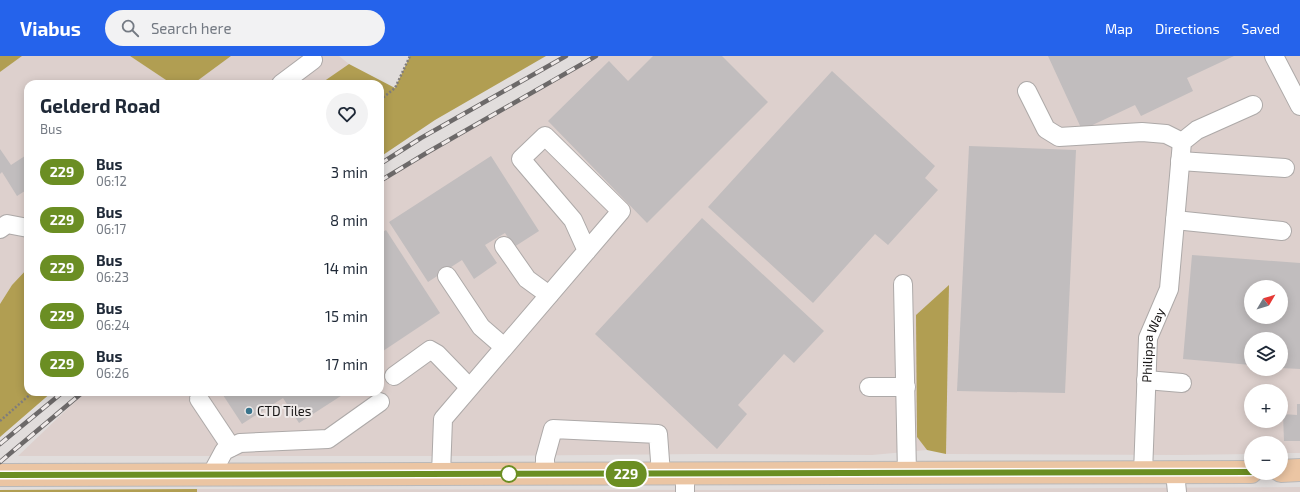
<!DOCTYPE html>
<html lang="en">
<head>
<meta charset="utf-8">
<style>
  body { margin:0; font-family:"Exo 2",sans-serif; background:#f2f2f3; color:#1f2937; height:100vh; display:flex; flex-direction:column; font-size:15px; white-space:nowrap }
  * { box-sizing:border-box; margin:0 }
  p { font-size:13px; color:#747a83 }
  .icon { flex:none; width:22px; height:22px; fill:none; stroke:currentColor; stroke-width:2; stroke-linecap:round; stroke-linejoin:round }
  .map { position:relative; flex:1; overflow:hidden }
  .sheet { position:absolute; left:24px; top:24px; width:360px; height:316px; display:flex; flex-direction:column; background:#fff; border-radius:12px; box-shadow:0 2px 10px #0003 }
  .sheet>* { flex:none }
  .badge { padding:0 8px; border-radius:13px; font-size:14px; line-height:26px }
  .needle { width:26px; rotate:52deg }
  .buttons { position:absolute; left:1244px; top:224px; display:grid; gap:8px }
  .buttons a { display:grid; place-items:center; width:44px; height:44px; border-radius:50%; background:#fff; box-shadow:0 2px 10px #0003; font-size:20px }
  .map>.badge { position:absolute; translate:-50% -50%; box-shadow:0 0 0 2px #fff }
  .round { display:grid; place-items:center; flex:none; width:42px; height:42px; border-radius:21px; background:#f2f2f3 }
  .summary { display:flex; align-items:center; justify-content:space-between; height:68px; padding:0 16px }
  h1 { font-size:19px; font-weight:700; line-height:30px }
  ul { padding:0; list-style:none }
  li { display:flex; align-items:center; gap:12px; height:48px; padding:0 16px }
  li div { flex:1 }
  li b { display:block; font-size:15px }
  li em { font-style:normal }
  li .badge { min-width:44px; font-weight:700; text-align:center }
  header { display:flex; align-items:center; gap:24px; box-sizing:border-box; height:56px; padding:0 20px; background:#2563eb; color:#fff }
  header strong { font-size:19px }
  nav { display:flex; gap:22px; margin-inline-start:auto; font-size:14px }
  .search { width:280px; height:36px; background:#f2f2f3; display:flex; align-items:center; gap:10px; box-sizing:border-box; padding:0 14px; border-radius:22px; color:#747a83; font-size:15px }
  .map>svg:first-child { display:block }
  .built { fill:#ddd0cd; fill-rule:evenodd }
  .forest { fill:#b19e52 }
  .building { fill:#c1bdbe; fill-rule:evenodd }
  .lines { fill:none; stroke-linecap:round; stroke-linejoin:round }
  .minor-casing { stroke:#ada9a8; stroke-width:20 }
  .major-casing { stroke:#bab9b9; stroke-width:24 }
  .path { stroke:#807d7c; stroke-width:2.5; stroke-dasharray:2 2; stroke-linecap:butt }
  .minor { stroke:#fff; stroke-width:18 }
  .major { stroke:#ebc5a3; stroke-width:22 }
  .rail-casing { stroke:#6c6969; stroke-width:4.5 }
  .rail { stroke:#efeae9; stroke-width:3; stroke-dasharray:9; stroke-linecap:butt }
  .line-casing { stroke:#fff; stroke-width:9 }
  .line { stroke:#6b8e23; stroke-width:6 }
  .poi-dot { fill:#39748c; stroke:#efeae9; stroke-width:1.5 }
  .stop-dot { fill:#fff; stroke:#6b8e23; stroke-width:2 }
  .labels { text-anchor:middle; stroke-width:4; stroke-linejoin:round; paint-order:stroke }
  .street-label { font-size:13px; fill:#181616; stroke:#efeae9 }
  .poi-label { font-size:13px; fill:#181616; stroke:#efeae9; text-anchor:start }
</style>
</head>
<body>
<header>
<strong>Viabus</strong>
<div class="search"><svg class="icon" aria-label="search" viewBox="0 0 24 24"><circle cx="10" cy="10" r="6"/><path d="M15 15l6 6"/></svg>Search here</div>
<nav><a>Map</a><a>Directions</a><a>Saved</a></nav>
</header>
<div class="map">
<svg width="1300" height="436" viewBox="0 0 1300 436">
  <rect width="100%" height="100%" fill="#e1dddc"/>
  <g class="built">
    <path d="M22,0H130L172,28H28V212L12,229L0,248V16Z"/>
    <path d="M231,0H339L349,8L320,28H193Z"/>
    <path d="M596,0H1300V397H1281V387H1251V398L1180,399L946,398L949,230L917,381L927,394L872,399L701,398L489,400H18L85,336H380V125L428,96ZM1251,231H1281V261H1251ZM1251,283H1281V313H1251ZM1251,335H1281V365H1251Z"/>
    <path d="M1300,431V436H197V433L728,434Z"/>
  </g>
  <g class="forest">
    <path d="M0,0H22L0,16Z"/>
    <path d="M130,0H231L193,28H172Z"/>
    <path d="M410,0H546L435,64L380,101V28H320L349,8L395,32Z"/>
    <path d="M28,212V336H52L0,381V248L12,229Z"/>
    <path d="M949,229L946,398L927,394L917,381L916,259Z"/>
    <path d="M197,433V436H0V434Z"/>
  </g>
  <g class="building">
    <path d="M653,0H722L768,46L647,167L548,65L609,5L628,25Z"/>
    <path d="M1048,0H1234L1187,22L1193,35L1141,60L1135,49L1082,74Z"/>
    <path d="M832,15L935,110L925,122L938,134L888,189L875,178L813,247L708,151Z"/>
    <path d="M969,90L1076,94L1065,337L957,335Z"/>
    <path d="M0,93L11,109L28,98V133L17,140L2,116L0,118Z"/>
    <path d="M491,100L539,175L514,191L505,177L485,189L497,207L474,223L462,204L428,226L389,166Z"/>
    <path d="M702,162L824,275L794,307L784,298L738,349L747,358L717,393L595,278Z"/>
    <path d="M386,174L440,257L380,297V178Z"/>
    <path d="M1192,199L1300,207V313L1281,312V283H1251V309L1183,303ZM1251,231H1281V261H1251Z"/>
    <path d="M221,336H347L299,367L283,342L242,368Z"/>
    <path d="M1297,348H1300V385H1284L1283,358L1297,359Z"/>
  </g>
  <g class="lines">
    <defs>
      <g id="minor">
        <path d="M1274,0L1300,50"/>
        <path d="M281,28L313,4"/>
        <path d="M1027,35L1046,73L1059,81L1142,76L1166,78L1182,86"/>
        <path d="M1180,105L1285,112"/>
        <path d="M1175,164L1282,175"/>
        <path d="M0,173L7,168L28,172"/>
        <path d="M504,190L527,223L549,239"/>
        <path d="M447,220L481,271L504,291"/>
        <path d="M903,228L907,417"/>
        <path d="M394,320L430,294L437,298L469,331"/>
        <path d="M1146,324L1182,327"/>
        <path d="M869,331H906"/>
        <path d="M199,343L231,391"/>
        <path id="s1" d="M1143,417L1148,282L1169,233L1182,86L1197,74L1253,49"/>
        <path d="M1175,417L1177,436"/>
        <path d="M441,418L443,363L621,155L545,80L521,103L573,164L587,195"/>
        <path d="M545,418V402L553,373L658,378L661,418"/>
        <path d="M211,419L224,395L240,387L328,383L380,346"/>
        <path d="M685,436V418"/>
      </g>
      <g id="major">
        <path d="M1281,415L1300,414"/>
        <path d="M0,419L1251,416"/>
      </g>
    </defs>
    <use href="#minor" class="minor-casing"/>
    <use href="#major" class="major-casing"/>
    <g class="path">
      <path d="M380,44L395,32L410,0"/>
      <path d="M0,365L33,336"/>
    </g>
    <use href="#minor" class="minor"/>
    <use href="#major" class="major"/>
    <defs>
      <g id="rail">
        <path d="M380,108L421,82L566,0"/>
        <path d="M380,125L428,96L596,0"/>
        <path d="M0,388L63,336"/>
        <path d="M0,406L83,336"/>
      </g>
    </defs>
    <use href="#rail" class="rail-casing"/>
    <use href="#rail" class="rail"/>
  </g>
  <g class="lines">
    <defs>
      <path id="line" d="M0,419L1251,416"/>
    </defs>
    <use href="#line" class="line-casing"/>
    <use href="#line" class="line"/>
  </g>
  <circle class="poi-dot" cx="249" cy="355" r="4"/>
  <circle class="stop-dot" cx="509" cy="418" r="8"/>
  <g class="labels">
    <g class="street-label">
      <text dy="5" stroke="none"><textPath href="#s1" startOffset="129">Philippa Way</textPath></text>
    </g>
    <g class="poi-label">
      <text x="257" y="360">CTD Tiles</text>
    </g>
  </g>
</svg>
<div class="buttons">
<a><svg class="needle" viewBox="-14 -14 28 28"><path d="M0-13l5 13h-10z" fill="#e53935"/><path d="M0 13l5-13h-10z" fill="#747a83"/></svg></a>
<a><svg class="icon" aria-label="layers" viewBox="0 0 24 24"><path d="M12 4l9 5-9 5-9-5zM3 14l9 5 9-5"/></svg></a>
<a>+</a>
<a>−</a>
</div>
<b class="badge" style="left:626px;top:418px;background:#6b8e23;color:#fff">229</b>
<section class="sheet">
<div class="summary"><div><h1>Gelderd Road</h1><p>Bus</p></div><a class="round"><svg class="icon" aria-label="heart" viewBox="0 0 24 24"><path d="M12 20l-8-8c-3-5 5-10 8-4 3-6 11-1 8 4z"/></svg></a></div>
<ul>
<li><span class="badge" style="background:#6b8e23;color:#fff">229</span><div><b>Bus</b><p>06:12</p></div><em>3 min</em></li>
<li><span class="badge" style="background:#6b8e23;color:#fff">229</span><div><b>Bus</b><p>06:17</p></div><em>8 min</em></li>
<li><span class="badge" style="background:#6b8e23;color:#fff">229</span><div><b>Bus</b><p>06:23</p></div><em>14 min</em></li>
<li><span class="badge" style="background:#6b8e23;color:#fff">229</span><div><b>Bus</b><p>06:24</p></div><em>15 min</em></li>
<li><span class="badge" style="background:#6b8e23;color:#fff">229</span><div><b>Bus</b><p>06:26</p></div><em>17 min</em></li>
</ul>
</section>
</div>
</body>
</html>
